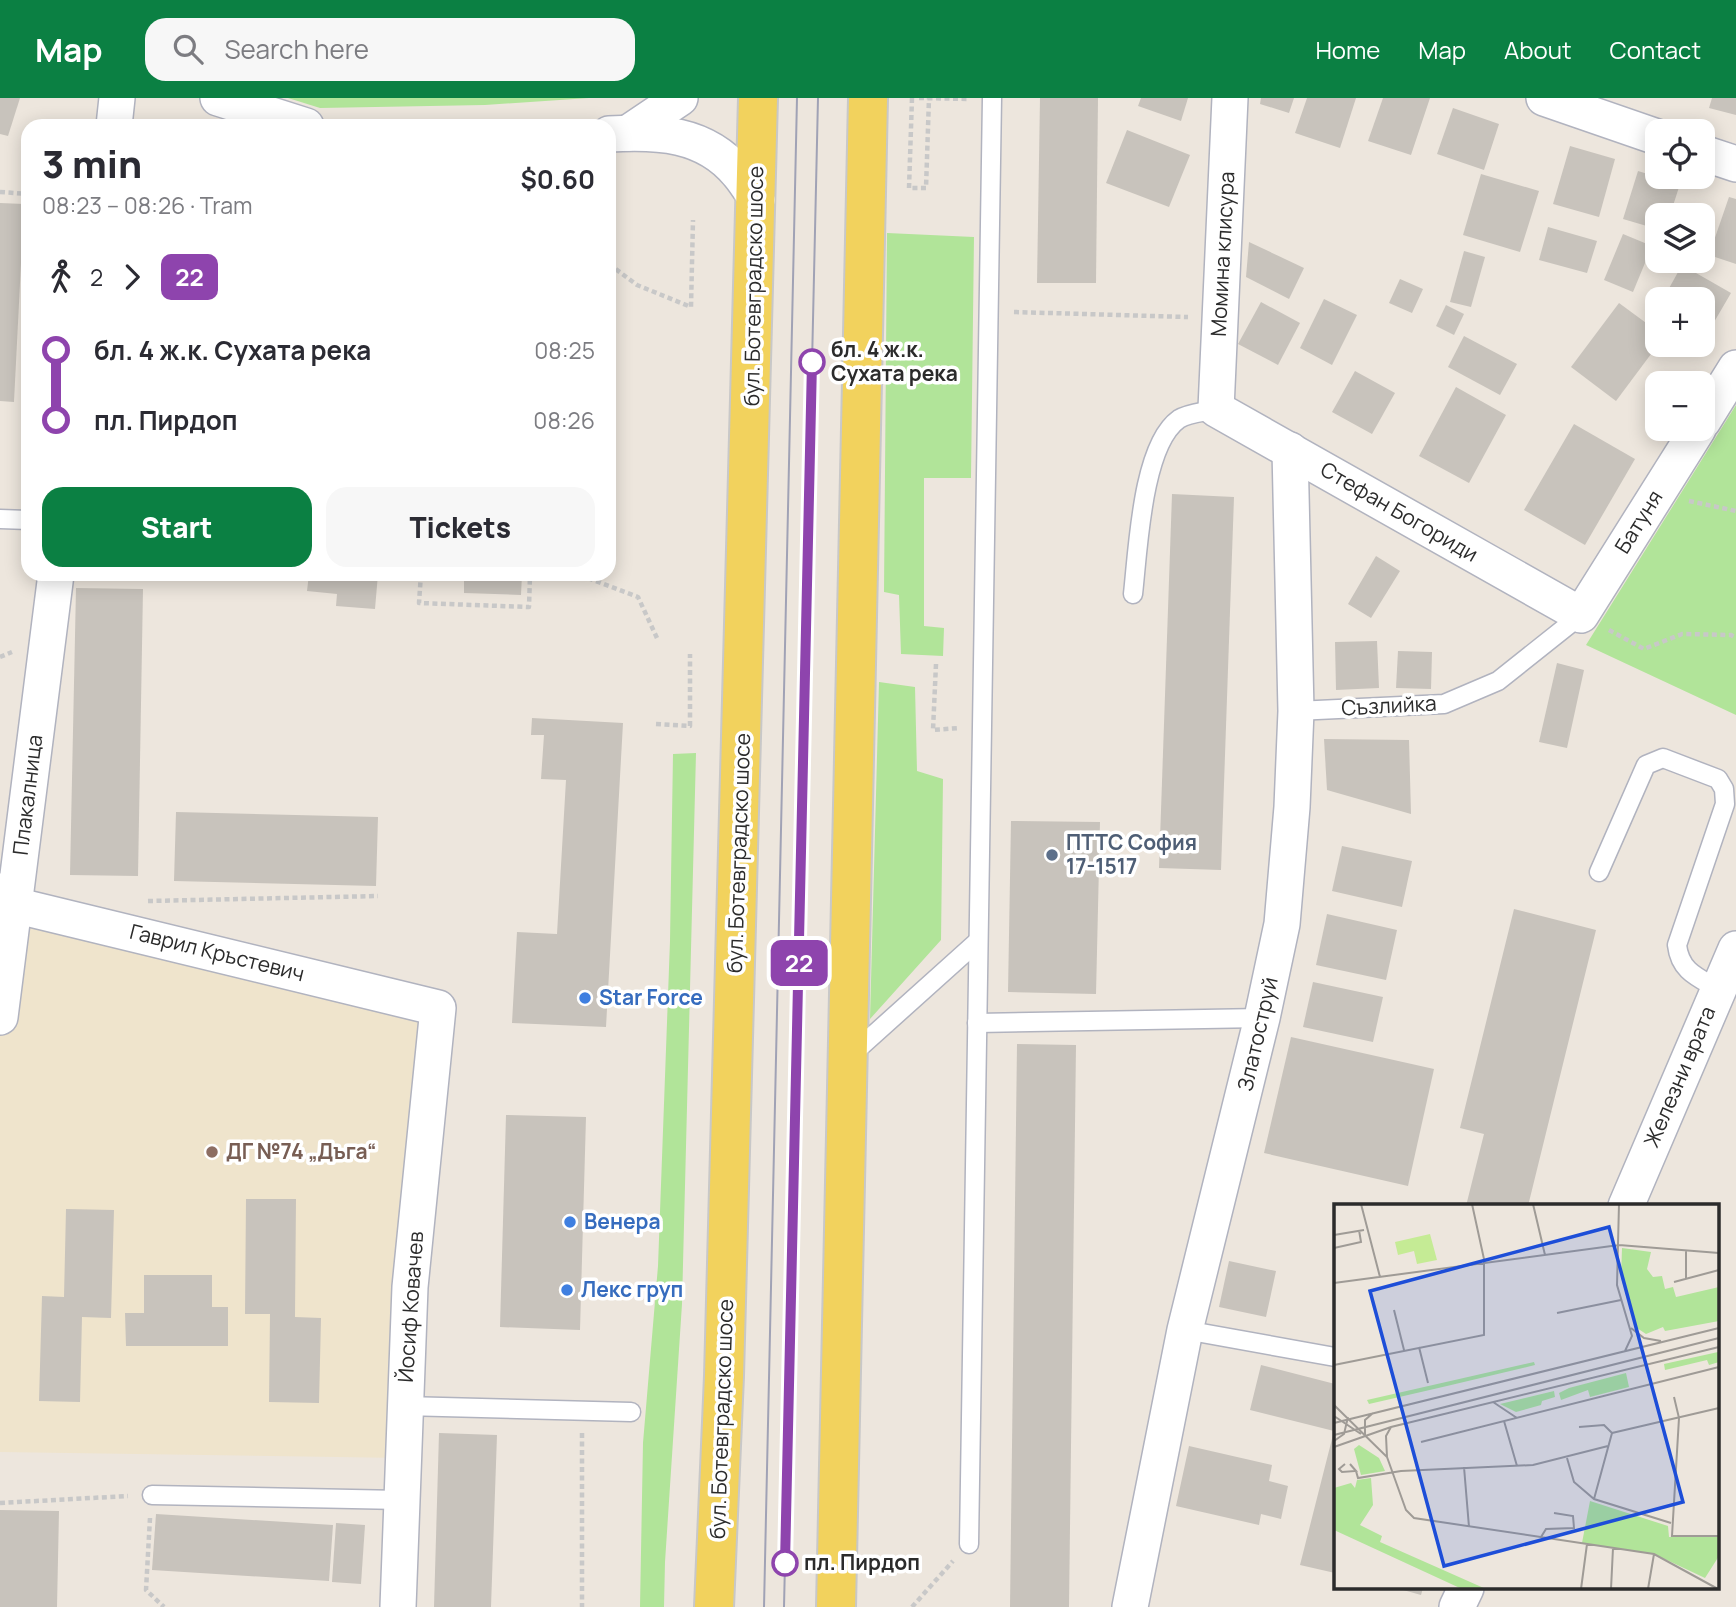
<!DOCTYPE html>
<html lang="en">
<head>
<meta charset="utf-8">
<style>
  body { margin:0; font-family:Manrope,sans-serif; background:#f7f7f7; color:#2b2b33; height:100vh; display:flex; flex-direction:column; font-size:26px; white-space:nowrap }
  * { box-sizing:border-box; margin:0 }
  p { font-size:23px; color:#7c7c81 }
  .icon { flex:none; width:38px; height:38px; fill:none; stroke:currentColor; stroke-width:2; stroke-linecap:round; stroke-linejoin:round }
  .map { position:relative; flex:1; overflow:hidden }
  .details { position:absolute; left:21px; top:21px; width:595px; height:462px; display:flex; flex-direction:column; background:#fff; border-radius:21px; box-shadow:0 4px 18px #0003 }
  .details>* { flex:none }
  .badge { padding:0 14px; border-radius:10px; font-size:24px; line-height:46px }
  .tools { position:absolute; left:1645px; top:21px; display:grid; gap:14px }
  .tools a { display:grid; place-items:center; width:70px; height:70px; border-radius:14px; background:#fff; box-shadow:0 4px 18px #0003; font-size:35px }
  .map>.badge { position:absolute; translate:-50% -50%; box-shadow:0 0 0 4px #fff }
  .legs { display:flex; align-items:center; gap:10px; height:77px; padding:0 21px; font-size:23px }
  .legs p { margin-inline-start:auto }
  .headline { display:flex; align-items:center; justify-content:space-between; height:119px; padding:0 21px }
  h1 { font-size:38px; font-weight:800; line-height:52px }
  .action { display:flex; gap:14px; margin-top:auto; padding:14px 21px }
  .action a { flex:1; height:80px; border-radius:21px; background:#0b8043; color:#fff; font-size:28px; font-weight:800; line-height:80px; text-align:center }
  .action a+a { background:#f7f7f7; color:#2b2b33 }
  ul { padding:0 21px; list-style:none }
  li { display:flex; align-items:center; gap:24px; height:70px; font-size:26px }
  li i { display:grid; place-items:center; width:10px; height:100%; margin:0 9px; background:currentColor }
  li i::after { content:''; width:18px; height:18px; margin:-9px; border:5px solid; border-radius:50%; background:#fff }
  li p { margin-inline-start:auto }
  li:first-child i { background:linear-gradient(#0000 50%,currentColor 0) }
  li:last-child i { background:linear-gradient(currentColor 50%,#0000 0) }
  header { display:flex; align-items:center; gap:42px; box-sizing:border-box; height:98px; padding:0 35px; background:#0b8043; color:#fff }
  header strong { font-size:33px }
  nav { display:flex; gap:38px; margin-inline-start:auto; font-size:24px }
  .search { width:490px; height:63px; background:#f7f7f7; display:flex; align-items:center; gap:18px; box-sizing:border-box; padding:0 24px; border-radius:21px; color:#7c7c81; font-size:26px }
  .map>svg:first-child { display:block }
  .education { fill:#efe4cc }
  .green { fill:#b1e499 }
  .building { fill:#c8c3bc }
  .lines { fill:none; stroke-linecap:round; stroke-linejoin:round }
  .service-casing { stroke:#b1b3bf; stroke-width:21 }
  .minor-casing { stroke:#b1b3bf; stroke-width:38 }
  .primary-casing { stroke:#c8c8c8; stroke-width:42 }
  .path { stroke:#c8c8c8; stroke-width:4.5; stroke-dasharray:5 3.5; stroke-linecap:butt }
  .service { stroke:#fff; stroke-width:18 }
  .minor { stroke:#fff; stroke-width:35 }
  .primary { stroke:#f2d25d; stroke-width:38 }
  .tram { stroke:#a0a2b5; stroke-width:2 }
  .line-1-casing { stroke:#fff; stroke-width:16 }
  .line-1 { stroke:#8e44ad; stroke-width:10 }
  .stop-1-dot { fill:#fff; stroke:#8e44ad; stroke-width:3.5 }
  .service-dot { fill:#5c6f8a; stroke:#fff; stroke-width:2.5 }
  .shop-dot { fill:#3f7fe0; stroke:#fff; stroke-width:2.5 }
  .education-dot { fill:#8d6e63; stroke:#fff; stroke-width:2.5 }
  .labels { text-anchor:middle; stroke-width:7; stroke-linejoin:round; paint-order:stroke }
  .street-label { font-size:21px; fill:#2b2b2b; stroke:#fff }
  .stop-label { font-size:21px; font-weight:bold; fill:#2b2b2b; stroke:#fff; text-anchor:start }
  .service-label { font-size:21px; font-weight:bold; fill:#4e5e75; stroke:#fff; text-anchor:start }
  .shop-label { font-size:21px; font-weight:bold; fill:#366cbe; stroke:#fff; text-anchor:start }
  .education-label { font-size:21px; font-weight:bold; fill:#785e54; stroke:#fff; text-anchor:start }
  .inset-road { fill:none; stroke:#9f9b96; stroke-width:2 }
  .view { fill:#1d4ed8; fill-opacity:0.15; stroke:#1d4ed8; stroke-width:3.5 }
  .inset-edge { fill:none; stroke:#2b2b2b; stroke-width:3.5 }
</style>
</head>
<body>
<header>
<strong>Map</strong>
<div class="search"><svg class="icon" aria-label="search" viewBox="0 0 24 24"><circle cx="10" cy="10" r="6"/><path d="M15 15l6 6"/></svg>Search here</div>
<nav><a>Home</a><a>Map</a><a>About</a><a>Contact</a></nav>
</header>
<div class="map">
<svg width="1736" height="1509" viewBox="0 0 1736 1509">
  <rect width="100%" height="100%" fill="#ede6dd"/>
  <path class="education" d="M14,807L438,910L403,1360L0,1354V919Z"/>
  <g class="green">
    <path d="M288,0H589L485,7L320,10Z"/>
    <path d="M887,135L974,139L971,380H924V528L944,530L943,558L901,556L899,497L884,494Z"/>
    <path d="M1736,307V617L1586,547Z"/>
    <path d="M879,584L915,589L917,673L943,681L941,842L870,921Z"/>
    <path d="M696,655L682,1206L665,1464L664,1509H640L643,1345L658,1168L670,843L673,656Z"/>
  </g>
  <g class="building">
    <path d="M0,0H20L8,38L0,36Z"/>
    <path d="M1040,0H1098L1096,185H1037Z"/>
    <path d="M1141,0H1188L1181,23L1138,8Z"/>
    <path d="M1261,0H1294L1289,15L1260,6Z"/>
    <path d="M1307,0H1356L1340,50L1295,35Z"/>
    <path d="M1383,0H1430L1411,57L1368,43Z"/>
    <path d="M1712,0H1736V17L1709,10Z"/>
    <path d="M1453,10L1499,26L1484,72L1437,56Z"/>
    <path d="M1127,32L1190,57L1169,109L1106,85Z"/>
    <path d="M1570,48L1615,61L1599,119L1553,106Z"/>
    <path d="M1638,73L1680,86L1670,117H1657V131L1623,121Z"/>
    <path d="M1481,76L1539,93L1520,154L1463,137Z"/>
    <path d="M1729,99L1736,101V166L1709,157Z"/>
    <path d="M0,105L24,106L14,304L0,303Z"/>
    <path d="M1548,129L1597,143L1587,175L1539,162Z"/>
    <path d="M1623,136L1652,148L1633,194L1604,182Z"/>
    <path d="M1249,144L1304,170L1289,201L1246,179Z"/>
    <path d="M1464,153L1485,159L1471,209L1450,204Z"/>
    <path d="M1682,167L1731,195L1703,243V201H1663Z"/>
    <path d="M1400,181L1423,191L1412,215L1389,205Z"/>
    <path d="M1324,201L1357,217L1332,267L1300,250Z"/>
    <path d="M1261,204L1300,225L1278,267L1238,246Z"/>
    <path d="M1619,205L1657,233V248L1616,303L1571,269Z"/>
    <path d="M1446,207L1464,216L1454,237L1436,228Z"/>
    <path d="M1464,238L1517,266L1500,297L1448,269Z"/>
    <path d="M1355,273L1395,295L1372,336L1332,314Z"/>
    <path d="M1456,289L1506,317L1469,385L1419,358Z"/>
    <path d="M1574,326L1635,361L1585,447L1524,412Z"/>
    <path d="M1172,396L1234,399L1221,772L1159,770Z"/>
    <path d="M1376,458L1400,473L1371,520L1348,506Z"/>
    <path d="M309,476H378L375,511L336,508L337,496L307,493Z"/>
    <path d="M464,476H522L521,497L464,495Z"/>
    <path d="M76,490L143,491L138,778L70,777Z"/>
    <path d="M1377,543L1379,590L1336,592L1335,544Z"/>
    <path d="M1398,553L1432,554L1431,591L1396,590Z"/>
    <path d="M1557,565L1584,572L1567,650L1539,644Z"/>
    <path d="M532,620L623,625L606,929L512,925L517,834L557,836L566,682L541,681L544,637H531Z"/>
    <path d="M1324,641L1409,642L1411,716L1327,692Z"/>
    <path d="M176,714L378,719L376,788L174,783Z"/>
    <path d="M1011,723L1100,724L1096,896L1008,894Z"/>
    <path d="M1342,748L1412,763L1402,809L1332,793Z"/>
    <path d="M1514,811L1596,832L1528,1108H1466L1484,1036L1460,1030Z"/>
    <path d="M1327,816L1397,832L1386,882L1316,867Z"/>
    <path d="M1313,884L1383,899L1373,944L1303,929Z"/>
    <path d="M1291,939L1434,971L1408,1088L1264,1055Z"/>
    <path d="M1017,946L1076,947L1069,1509H1010Z"/>
    <path d="M506,1017L586,1019L580,1232L500,1229Z"/>
    <path d="M246,1101H296L295,1219L321,1220L319,1305L269,1304L270,1216H245Z"/>
    <path d="M66,1111L114,1112L111,1220L82,1219L80,1304L39,1303L42,1198L64,1199Z"/>
    <path d="M1229,1163L1276,1173L1266,1219L1219,1209Z"/>
    <path d="M144,1177H212V1209H228V1248H126L125,1215H144Z"/>
    <path d="M1261,1267L1335,1286V1475L1300,1467L1334,1333L1250,1312Z"/>
    <path d="M439,1335L497,1337L491,1509H434Z"/>
    <path d="M1189,1348L1272,1367L1269,1383L1288,1388L1281,1421L1261,1416L1259,1427L1176,1408Z"/>
    <path d="M0,1412L59,1413L57,1509H0Z"/>
    <path d="M156,1416L333,1427L329,1483L152,1472Z"/>
    <path d="M336,1425L365,1427L361,1486L332,1484Z"/>
    <path d="M1396,1490H1423L1421,1497Z"/>
  </g>
  <g class="lines">
    <defs>
      <g id="service">
        <path d="M0,421L28,422"/>
        <path d="M1133,496C1138,452 1142,347 1179,321C1188,315 1205,314 1216,311"/>
        <path d="M1296,613L1444,606L1498,583L1581,517"/>
        <path d="M1599,774L1646,667L1663,660L1718,681L1724,691L1725,706L1677,847C1680,873 1697,879 1718,891"/>
        <path d="M977,925L1262,920"/>
        <path d="M850,958L978,843"/>
        <path d="M1185,1232L1335,1259"/>
        <path d="M404,1308L631,1314"/>
        <path d="M152,1397L401,1402"/>
        <path d="M969,1446L992,0"/>
      </g>
      <g id="minor">
        <path d="M218,0L306,28"/>
        <path d="M1230,0L1216,311L1581,517L1698,331"/>
        <path d="M1544,0L1657,39"/>
        <path d="M114,28L117,0"/>
        <path d="M628,35L680,0"/>
        <path d="M609,36C657,33 705,35 738,75C745,83 751,93 757,102"/>
        <path d="M1703,55L1736,66"/>
        <path d="M1703,323L1736,270"/>
        <path d="M0,793L14,807L438,910L410,1189L398,1509"/>
        <path d="M0,919L56,476"/>
        <path d="M1626,1108L1736,851"/>
        <path d="M1130,1509L1185,1232L1262,920L1282,826L1292,709L1296,613L1290,352"/>
        <path d="M1457,1509L1466,1490"/>
      </g>
      <g id="primary">
        <path d="M714,1509L724,1278L758,0"/>
        <path d="M836,1509L868,0"/>
      </g>
    </defs>
    <use href="#service" class="service-casing"/>
    <use href="#minor" class="minor-casing"/>
    <use href="#primary" class="primary-casing"/>
    <g class="path">
      <path d="M912,0L909,90H926L929,0"/>
      <path d="M919,0L970,1"/>
      <path d="M0,94L28,96"/>
      <path d="M609,166L637,187L691,209L693,122"/>
      <path d="M1014,214L1188,219"/>
      <path d="M1689,403L1736,413"/>
      <path d="M421,476L419,505L529,509L530,477L585,479L638,499L657,540"/>
      <path d="M1609,532L1644,551L1682,536L1731,537L1736,540"/>
      <path d="M0,559L12,554"/>
      <path d="M936,566L933,632L960,630"/>
      <path d="M656,626L690,628V556"/>
      <path d="M148,803L378,798"/>
      <path d="M582,1335V1509"/>
      <path d="M0,1405L128,1398"/>
      <path d="M150,1420L146,1492L164,1509"/>
      <path d="M912,1509L953,1463"/>
    </g>
    <use href="#service" class="service"/>
    <use href="#minor" class="minor"/>
    <use href="#primary" class="primary"/>
    <g class="tram">
      <path d="M764,1509L797,0"/>
      <path d="M784,1509L818,0"/>
    </g>
  </g>
  <g class="lines">
    <defs>
      <path id="line-1" d="M785,1465L812,264"/>
    </defs>
    <use href="#line-1" class="line-1-casing"/>
    <use href="#line-1" class="line-1"/>
  </g>
  <g class="stop-1-dot">
    <circle cx="812" cy="264" r="12"/>
    <circle cx="785" cy="1465" r="12"/>
  </g>
  <circle class="service-dot" cx="1052" cy="757" r="7"/>
  <g class="shop-dot">
    <circle cx="585" cy="900" r="7"/>
    <circle cx="570" cy="1124" r="7"/>
    <circle cx="567" cy="1192" r="7"/>
  </g>
  <circle class="education-dot" cx="212" cy="1054" r="7"/>
  <g class="labels">
    <g class="street-label">
      <text transform="translate(1223 156) rotate(-87)" y="7">Момина клисура</text>
      <text transform="translate(754 188) rotate(-89)" y="7">бул. Ботевградско шосе</text>
      <text transform="translate(1399 414) rotate(30)" y="7">Стефан Богориди</text>
      <text transform="translate(1639 424) rotate(-58)" y="7">Батуня</text>
      <text transform="translate(1389 608) rotate(-3)" y="7">Съзлийка</text>
      <text transform="translate(28 697) rotate(-83)" y="7">Плакалница</text>
      <text transform="translate(739 755) rotate(-88)" y="7">бул. Ботевградско шосе</text>
      <text transform="translate(217 855) rotate(14)" y="7">Гаврил Кръстевич</text>
      <text transform="translate(1258 936) rotate(-77)" y="7">Златоструй</text>
      <text transform="translate(1680 979) rotate(-67)" y="7">Железни врата</text>
      <text transform="translate(411 1209) rotate(-86)" y="7">Йосиф Ковачев</text>
      <text transform="translate(722 1321) rotate(-88)" y="7">бул. Ботевградско шосе</text>
    </g>
    <g class="stop-label">
      <text x="831" y="259">бл. 4 ж.к.<tspan x="831" dy="24">Сухата река</tspan></text>
      <text x="804" y="1472">пл. Пирдоп</text>
    </g>
    <g class="service-label">
      <text x="1066" y="752">ПТТС София<tspan x="1066" dy="24">17-1517</tspan></text>
    </g>
    <g class="shop-label">
      <text x="599" y="907">Star Force</text>
      <text x="584" y="1131">Венера</text>
      <text x="581" y="1199">Лекс груп</text>
    </g>
    <g class="education-label">
      <text x="226" y="1061">ДГ №74 „Дъга“</text>
    </g>
  </g>
  <g transform="translate(1334 1106)">
    <rect width="385" height="385" fill="#ede6dd"/>
    <path d="M288,44L317,48L313,65L319,73L328,72L331,85L339,83L342,93L385,83V117L331,127L329,123L312,130L303,124L287,74ZM384,148L385,158L375,161L373,156L331,166L330,160ZM200,158L201,161L113,182L35,200L33,196ZM292,169L295,183L256,193L254,186L227,196L225,189L235,184ZM220,187L221,193L208,197L207,201L182,208L166,200ZM25,241L45,254L51,267L27,271L20,245ZM37,274L39,301L26,321L48,332L46,338L152,385H128L0,326V284L17,279L21,284L23,276ZM256,297L334,322L335,333H385V352L371,374L320,350L248,339Z" fill="#b1e499"/>
    <path d="M96,30L103,56L83,60L80,47L64,51L61,38Z" fill="#c5eb95"/>
    <path class="inset-road" d="M27,0L46,73M199,0L211,51M285,0L283,81L298,132L291,147M0,31L30,26M0,44L27,38L25,26M352,47V75M340,78L385,66M0,79L285,41L385,49M60,106L70,146M223,109L287,96M297,124L310,134L327,137M85,143L94,179M0,161L150,131V55L138,0M340,193L345,214L338,332H385M159,198L183,214M0,201L53,253L72,306L80,314L320,350L384,385M0,212L27,230M170,217L183,262M0,219L385,124M245,223L270,221L278,229M278,229L385,204M0,231L385,134M31,231V216L39,209M0,237L10,230L14,213M87,238L385,163M0,243L57,223L385,143M53,253L52,232L57,223M233,254L240,278L260,295L337,319M11,260L5,265L8,268L22,267L16,260M130,263L135,323M22,267L24,274L67,267L199,261L274,242M260,295L278,229M207,333L212,325L240,324L239,312L220,309M247,385L253,340M277,385L279,344M314,385L320,350"/>
    <path class="view" d="M275,23L349,298L110,362L36,87Z"/>
    <rect width="385" height="385" class="inset-edge"/>
  </g>
</svg>
<div class="tools">
<a><svg class="icon" aria-label="locate" viewBox="0 0 24 24"><circle cx="12" cy="12" r="6"/><path d="M12 2v4M12 18v4M2 12h4M18 12h4"/></svg></a>
<a><svg class="icon" aria-label="layers" viewBox="0 0 24 24"><path d="M12 4l9 5-9 5-9-5zM3 14l9 5 9-5"/></svg></a>
<a>+</a>
<a>−</a>
</div>
<b class="badge" style="left:799px;top:865px;background:#8e44ad;color:#fff">22</b>
<section class="details">
<div class="headline"><div><h1>3 min</h1><p>08:23 – 08:26 · Tram</p></div><b>$0.60</b></div>
<div class="legs"><svg class="icon" aria-label="walk" viewBox="0 0 24 24"><circle cx="13" cy="4" r="2"/><path d="M13 8l-2 6 4 7M11 14l-3 7M7 12l3-4h3l4 4"/></svg>2<svg class="icon" aria-label="forward" viewBox="0 0 24 24"><path d="M9 5l7 7-7 7"/></svg><b class="badge" style="background:#8e44ad;color:#fff">22</b></div>
<ul>
<li><i style="color:#8e44ad"></i><b>бл. 4 ж.к. Сухата река</b><p>08:25</p></li>
<li><i style="color:#8e44ad"></i><b>пл. Пирдоп</b><p>08:26</p></li>
</ul>
<div class="action"><a>Start</a><a>Tickets</a></div>
</section>
</div>
</body>
</html>
